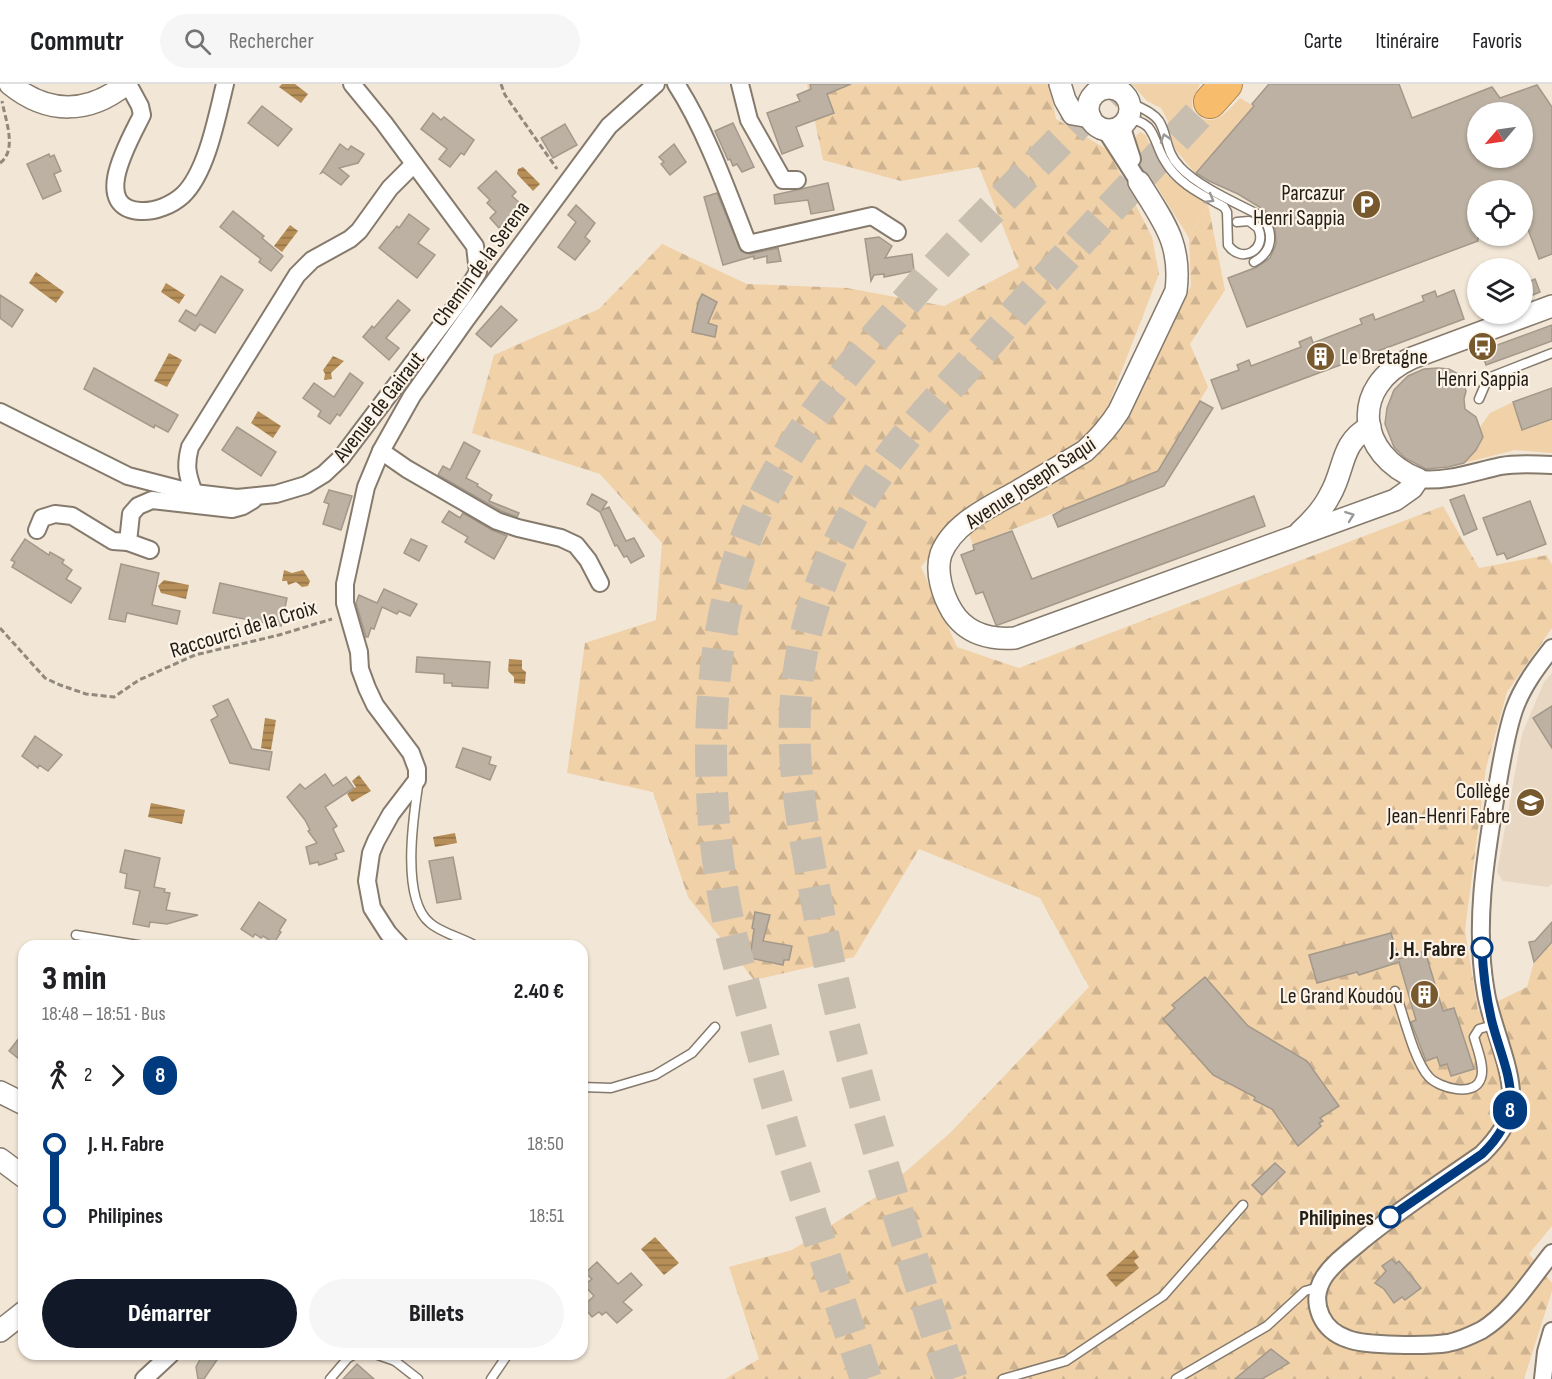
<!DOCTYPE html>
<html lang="fr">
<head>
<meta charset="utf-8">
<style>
  body { margin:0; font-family:"Sofia Sans Condensed",sans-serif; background:#f6f6f6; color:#202124; height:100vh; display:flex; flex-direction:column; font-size:22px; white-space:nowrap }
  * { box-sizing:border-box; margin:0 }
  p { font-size:20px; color:#757577 }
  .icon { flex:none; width:33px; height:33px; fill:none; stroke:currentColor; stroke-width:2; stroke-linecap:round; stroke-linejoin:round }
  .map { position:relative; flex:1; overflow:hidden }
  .sheet { position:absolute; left:18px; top:856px; width:570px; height:420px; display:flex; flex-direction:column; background:#fff; border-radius:18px; box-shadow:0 2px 4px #0004 }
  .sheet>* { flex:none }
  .badge { padding:0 12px; border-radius:20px; font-size:21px; line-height:39px }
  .needle { width:39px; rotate:241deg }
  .controls { position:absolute; left:1467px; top:18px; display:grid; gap:12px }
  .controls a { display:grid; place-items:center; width:66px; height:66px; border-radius:50%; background:#fff; box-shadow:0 2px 4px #0004; font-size:30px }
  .map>.badge { position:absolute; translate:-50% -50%; box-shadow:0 0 0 3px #fff }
  .legs { display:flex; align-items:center; gap:9px; height:66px; padding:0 24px; font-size:20px }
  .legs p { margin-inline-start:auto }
  .overview { display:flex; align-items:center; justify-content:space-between; height:102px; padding:0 24px }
  h1 { font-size:33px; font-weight:800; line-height:45px }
  .action { display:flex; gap:12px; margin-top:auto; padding:12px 24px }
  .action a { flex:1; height:69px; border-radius:36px; background:#111827; color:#fff; font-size:24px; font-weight:800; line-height:69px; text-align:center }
  .action a+a { background:#f6f6f6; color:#202124 }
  ul { padding:0 24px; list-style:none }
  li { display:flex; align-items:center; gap:21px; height:72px; font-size:22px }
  li i { display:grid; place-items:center; width:9px; height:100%; margin:0 8px; background:currentColor }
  li i::after { content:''; width:15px; height:15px; margin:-8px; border:4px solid; border-radius:50%; background:#fff }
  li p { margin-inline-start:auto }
  li:first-child i { background:linear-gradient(#0000 50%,currentColor 0) }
  li:last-child i { background:linear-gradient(currentColor 50%,#0000 0) }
  header { display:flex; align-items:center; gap:36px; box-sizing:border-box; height:84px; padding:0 30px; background:#fff; border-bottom:2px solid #e0e0e0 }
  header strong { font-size:28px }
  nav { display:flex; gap:33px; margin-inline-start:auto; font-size:21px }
  .search { width:420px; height:54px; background:#f6f6f6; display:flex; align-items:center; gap:15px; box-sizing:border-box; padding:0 21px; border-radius:33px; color:#757577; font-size:22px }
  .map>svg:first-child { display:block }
  .built { fill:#e8d7c2 }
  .grass { fill:#f1d1a8 }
  .forest { fill:url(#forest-firs) }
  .water { fill:url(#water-rules) }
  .building { fill:#bcb1a2; stroke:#a3988a; stroke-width:1.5; fill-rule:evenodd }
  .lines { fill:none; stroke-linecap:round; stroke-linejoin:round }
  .motorway-tunnel { stroke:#c8beb0; stroke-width:32; stroke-dasharray:32 16; stroke-linecap:butt }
  .service-casing { stroke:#857a6c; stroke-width:11 }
  .minor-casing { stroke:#857a6c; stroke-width:20 }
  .tertiary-casing { stroke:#857a6c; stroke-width:24 }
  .motorway-casing { stroke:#ac854f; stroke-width:34 }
  .path { stroke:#91897e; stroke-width:3; stroke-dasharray:6 3; stroke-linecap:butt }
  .service { stroke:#fff; stroke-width:8 }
  .minor { stroke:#fff; stroke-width:16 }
  .tertiary { stroke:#fff; stroke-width:21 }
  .motorway { stroke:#f7bd6d; stroke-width:32 }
  .oneway { stroke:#9b9997 }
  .line-1-casing { stroke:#fff; stroke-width:14 }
  .line-1 { stroke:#003b80; stroke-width:9 }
  .stop-1-dot { fill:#fff; stroke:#003b80; stroke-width:3 }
  .labels { text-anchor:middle; stroke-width:4.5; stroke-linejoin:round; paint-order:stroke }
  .poi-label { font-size:22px; fill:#211d17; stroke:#fdf3e7; text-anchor:end }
  .street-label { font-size:22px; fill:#211d17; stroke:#fdf3e7 }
  .stop-label { font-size:22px; font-weight:bold; fill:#211d17; stroke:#fdf3e7; text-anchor:end }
</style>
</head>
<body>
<header>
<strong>Commutr</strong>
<div class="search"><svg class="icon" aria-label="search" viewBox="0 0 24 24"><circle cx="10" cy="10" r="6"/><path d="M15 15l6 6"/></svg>Rechercher</div>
<nav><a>Carte</a><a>Itinéraire</a><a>Favoris</a></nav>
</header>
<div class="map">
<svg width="1552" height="1295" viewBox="0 0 1552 1295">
  <defs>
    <pattern id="forest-firs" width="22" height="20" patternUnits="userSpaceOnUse" patternTransform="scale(1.5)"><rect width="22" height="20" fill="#f1d1a8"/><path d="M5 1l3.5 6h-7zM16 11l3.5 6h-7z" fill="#ceb390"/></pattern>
    <pattern id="water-rules" width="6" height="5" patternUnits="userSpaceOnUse" patternTransform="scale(1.5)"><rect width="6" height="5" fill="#b68e57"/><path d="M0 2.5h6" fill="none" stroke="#947347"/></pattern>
  </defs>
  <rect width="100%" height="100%" fill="#f2e6d6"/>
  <path class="built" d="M1552,589V800L1548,803L1503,797L1497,788L1522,650L1544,598Z"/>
  <g class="grass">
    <path d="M1132,0H1200L1192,18L1193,28C1213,46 1225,30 1240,14L1254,22L1195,89L1174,64L1167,35L1161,24L1147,17Z"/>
    <path d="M1140,48L1146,51C1149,57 1149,63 1152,69C1164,94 1185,106 1208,120L1189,154C1179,136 1135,73 1136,56C1136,51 1137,51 1140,48Z"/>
    <path d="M1513,318L1522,346L1552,335V369L1515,366L1464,379C1476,366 1486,361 1480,343L1490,329Z"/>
  </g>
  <g class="forest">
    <path d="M807,0H1049L1056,35L1108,66L1152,153L1159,190L1098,348L956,438L921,483L957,563L1019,584L1443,422L1479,484L1547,471L1552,481V544L1507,608L1486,684L1465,846L1478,927L1527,903L1534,878L1552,857V1142L1529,1170L1552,1199V1207L1524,1295H725L759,1275L729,1183L792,1166L879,1111L950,1049L1089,903L1040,814L919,765L854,873L754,896L688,813L653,708L567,689L585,559L656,536L662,459L600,390L472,349L494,271L599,225L662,160L747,200L847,204L944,222L1019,183L979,83L901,97L823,76Z"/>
    <path d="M1208,120L1225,206L1190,260L1208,303L1159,385L1157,388L973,461L969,450L1103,364L1124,342L1191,202L1189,154Z"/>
  </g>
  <g class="water">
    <path d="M282,0H295L308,10L301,19L279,3Z"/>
    <path d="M523,83L540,100L533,107L517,90L518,85Z"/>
    <path d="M290,141L298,147L282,168L274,162Z"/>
    <path d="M36,188L64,208L56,219L29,199Z"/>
    <path d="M166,199L185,211L179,220L161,208Z"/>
    <path d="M169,269L182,276L167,303L154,297Z"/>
    <path d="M333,272L344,277L331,289L332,295L324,296L325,290L323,286Z"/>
    <path d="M258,327L281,342L273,354L251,339Z"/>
    <path d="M284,486L292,489L303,486L310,497L308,502L302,503L296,498L288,501L287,497H282Z"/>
    <path d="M164,496L189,501L186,515L161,509L158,502Z"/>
    <path d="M509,575L522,576V585L526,588L525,600L514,599V593L508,587Z"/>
    <path d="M265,634L276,636L271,666L261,664Z"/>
    <path d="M359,691L371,707L352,718L347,710L356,703L352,697Z"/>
    <path d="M151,719L185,726L182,740L148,733Z"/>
    <path d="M455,749L457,759L435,763L433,753Z"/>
    <path d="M655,1153L679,1179L664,1191L641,1165Z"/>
    <path d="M1134,1166L1139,1173L1134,1177L1139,1184L1116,1203L1106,1191Z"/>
  </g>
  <g class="building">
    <path d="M810,0H851L827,10L834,29L796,43L803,62L782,70L767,29L800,17L797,11L811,5Z"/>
    <path d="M1269,0H1399L1412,34L1492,3L1500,14L1537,1L1552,23V170L1539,175L1522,129V106H1478V123L1472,126L1478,140V157L1247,243L1228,194L1257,183L1270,174L1276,160L1275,144L1266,127L1238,110L1209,97L1196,89L1254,22L1252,20ZM1478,28H1522V74H1478Z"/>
    <path d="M262,22L292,45L278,62L248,39Z"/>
    <path d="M433,29L441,36L444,33L474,56L464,71L461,69L450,83L439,75L447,65L421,45Z"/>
    <path d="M733,39L754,83L742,88L737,80L733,82L730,75L728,76L715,47Z"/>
    <path d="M565,40L577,61L553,74L541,54Z"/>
    <path d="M340,60L348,66L351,62L364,70L358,79L339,84L349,92L341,101L323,88L321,89Z"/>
    <path d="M674,60L686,78L670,91L661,80L664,78L659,73Z"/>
    <path d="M49,70L50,73L54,71L61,87L54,90L61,107L43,115L27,80Z"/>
    <path d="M496,87L516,108L512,112L522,121L499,144L490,134L496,128L487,119L490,116L478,104Z"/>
    <path d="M828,99L834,126L811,130L808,116L775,120L774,111Z"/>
    <path d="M717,109L741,167L750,170L778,164L781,177L767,179V172L754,175V172L723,181L704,113Z"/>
    <path d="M576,121L595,139L585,153L590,157L575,176L558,163L576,138L568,131Z"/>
    <path d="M233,127L264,152L262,154L283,172L271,187L259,178L261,175L220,143Z"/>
    <path d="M409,130L429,145L418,159L435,171L417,194L379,164L397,142L399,144Z"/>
    <path d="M879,153L892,162L885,174L912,170L914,187L884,193V190L874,191L871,197L865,155Z"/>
    <path d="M221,192L243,206L215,249L200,240L195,247L179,237L186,226L196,232Z"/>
    <path d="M1535,195L1540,208L1528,213L1523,200Z"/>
    <path d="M1454,206L1464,235L1222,325L1211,296L1239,286L1237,281L1249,276L1251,282L1301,263L1299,258L1311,253L1313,259L1362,240L1360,235L1373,230L1375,236L1424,217L1422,212L1435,207L1437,213Z"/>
    <path d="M702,210L717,218L708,239L717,242L715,253L692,248L698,219Z"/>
    <path d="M0,211L23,226L12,243L0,234Z"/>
    <path d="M398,216L410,226L386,254L399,264L389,276L363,253L372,242L374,244Z"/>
    <path d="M501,222L517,236L491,263L476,250Z"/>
    <path d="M1552,241V257L1486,281L1481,267Z"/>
    <path d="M94,284L178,331L170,345L168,348L155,341L154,344L84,305Z"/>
    <path d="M1438,284L1449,285L1460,291L1466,307L1464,315L1465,325L1476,333L1483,353L1476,366L1464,379L1448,383L1426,385L1405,374L1394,363L1385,340L1387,324L1394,306L1408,292L1424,285Z"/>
    <path d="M350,289L363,299L340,332L337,330L330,340L318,332L321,327L303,314L314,299L334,313Z"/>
    <path d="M1552,304V335L1522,346L1513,318Z"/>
    <path d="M1200,317L1213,324L1164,402L1058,443L1053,431L1062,426L1158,387Z"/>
    <path d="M237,343L276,368L261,392L222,366Z"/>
    <path d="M464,358L480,367L466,394L478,400L477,402L492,411L489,417L519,429L517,433L501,427L438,391L443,382L450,386Z"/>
    <path d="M329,406L352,412L341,446L323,440L329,420L324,418Z"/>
    <path d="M592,410L607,418L602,426L609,423L626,457L634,454L644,472L631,479L627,472L624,473L617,461L615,462L600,428L587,420Z"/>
    <path d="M1464,411L1477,445L1464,451L1450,416Z"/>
    <path d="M1254,412L1265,442L998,541H996L983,508L976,510L961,471L974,466L973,461L1012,447L1032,495Z"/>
    <path d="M1530,417L1546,460L1507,475L1504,469L1497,471L1483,434Z"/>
    <path d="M449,427L460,434L463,429L492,446L507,452L494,475L465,458L468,453L442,438Z"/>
    <path d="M25,455L49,471L50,468L64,476L62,479L72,486L66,495L81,504L71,519L12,483L15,478L11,476Z"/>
    <path d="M411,455L427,462L419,477L404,469Z"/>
    <path d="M121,480L159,489L152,521L180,527L177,540L127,529L125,538L109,535Z"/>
    <path d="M220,499L287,514L281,542L213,529Z"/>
    <path d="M384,505L417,520L410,532L399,527L397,530L382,523L374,545L371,544L368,553H366L356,519L359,511L377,519Z"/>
    <path d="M417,573L490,578L488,604L452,602V599H444V590L416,588Z"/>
    <path d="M228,615L252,665L272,668L269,686L230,679L211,636L218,632L213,622Z"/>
    <path d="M1552,622V664L1533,634Z"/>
    <path d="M35,652L62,671L48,687L39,681L38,684L22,672Z"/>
    <path d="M463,664L491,673L489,680L496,682L490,696L456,683Z"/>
    <path d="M325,690L333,702L346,693L354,704L325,723L337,742L333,745L344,767L335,770L337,775L319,781L318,778L310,780L306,763L317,759L308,747L310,746L305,736L287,713L300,700L305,705Z"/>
    <path d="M125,766L160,774L154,803L165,805L164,808L170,809L166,826L198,831L167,840L150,838L149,843L133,840L140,807L125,804L127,790L120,788Z"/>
    <path d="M453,773L461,815L437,819L429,777Z"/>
    <path d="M259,818L286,836L279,847L281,848L274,859L263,852L261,854L255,850L253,853L241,845Z"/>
    <path d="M755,828L770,831L763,857L792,862L789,876H784L783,881L750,874L754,845L752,844Z"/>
    <path d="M1552,838V858L1534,878L1529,858L1535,857Z"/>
    <path d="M1391,849L1399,875L1425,867L1443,927L1454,924L1474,985L1451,992L1447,980L1440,982L1437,973L1426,977L1411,938L1416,936L1399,878L1359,891L1357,888L1317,899L1309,871Z"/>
    <path d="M1205,893L1248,942L1307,977L1339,1022L1320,1034L1323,1037L1319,1039L1321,1042L1298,1062L1272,1025L1254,1016L1255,1013L1213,991L1163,935L1175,924L1172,921Z"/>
    <path d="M24,948V979L9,967Z"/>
    <path d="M1275,1079L1285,1088L1262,1111L1252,1101Z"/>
    <path d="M1392,1175L1396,1180L1399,1177L1421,1204L1405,1216L1402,1213L1394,1219L1384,1205L1375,1199L1386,1187L1382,1182Z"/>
    <path d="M597,1178L618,1200L631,1189L642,1201L623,1218L632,1226L617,1239L606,1228L602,1231L599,1228L592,1233L583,1222L594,1212L584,1201L592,1195L585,1189Z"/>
    <path d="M1271,1265L1289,1279L1262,1295H1235Z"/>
    <path d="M203,1270H221L204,1295H198L196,1283Z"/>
    <path d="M357,1280L374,1295H343Z"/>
  </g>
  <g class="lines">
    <g class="motorway-tunnel">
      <path d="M866,1295C829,1186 792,1078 762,967C752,929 741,892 732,854C701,721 700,548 759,423C791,357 837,298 884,243C902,223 919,202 937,182C995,120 1057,61 1117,0"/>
      <path d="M952,1295C937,1252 923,1208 909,1164C872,1049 838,933 816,814C804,749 790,680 796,613C801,545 824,481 858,422C889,367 933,321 975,274C1051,187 1131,103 1210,18"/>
    </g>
    <defs>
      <g id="service">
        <path d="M1128,17C1138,23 1152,27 1159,37C1168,51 1165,68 1180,83C1200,104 1237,119 1263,133C1274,150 1273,168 1254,178"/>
        <path d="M1126,36C1135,35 1141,37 1148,43C1156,52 1158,67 1165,77C1178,100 1203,111 1224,123L1227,128L1228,161C1242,181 1268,165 1258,144L1249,137L1237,138"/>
        <path d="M1479,315L1488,294L1552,269"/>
        <path d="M418,702C413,735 401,815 430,839C441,849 463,854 476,862"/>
        <path d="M76,851L144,862"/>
        <path d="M1395,907C1403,929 1414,977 1429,993C1439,1004 1475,1014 1481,994C1485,983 1477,964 1474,953L1479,945L1493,941"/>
        <path d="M582,1003L611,1004L655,991L692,969L715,943"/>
        <path d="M375,1270L395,1277"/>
        <path d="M395,1270V1277L418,1295"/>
        <path d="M330,1295L348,1274L355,1270"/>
        <path d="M491,1295L508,1270"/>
        <path d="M1003,1295L1066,1277L1163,1212L1243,1121"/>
        <path d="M1176,1295L1267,1242L1305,1207L1319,1203"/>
      </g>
      <g id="minor">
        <path d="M128,0L140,22L142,31C131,54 89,123 140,127C155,128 172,121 183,111C207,88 217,32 225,0"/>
        <path d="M676,0C706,46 728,109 748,160L872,132L897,148"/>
        <path d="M740,0L749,36L783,96H797"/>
        <path d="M1121,41L1132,75"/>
        <path d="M1105,45L1139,98"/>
        <path d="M0,328L128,392L194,409L237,414L276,410L306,401L324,390L341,374L462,214L478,188L475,162L384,39L352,0"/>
        <path d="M381,367L407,385L497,437L518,444L561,454L576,461L588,476L600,499"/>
        <path d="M1418,395C1447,398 1473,388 1501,382C1517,379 1535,380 1552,381"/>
        <path d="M194,409C187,390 185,382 190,363L297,191L312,176L350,155L359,147L390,104L414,80"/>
        <path d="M37,446L42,434L55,430L72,432L113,457L128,458"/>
        <path d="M150,466L128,458L131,430L138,422L152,416L232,425L243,422L253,416"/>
        <path d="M1552,564C1537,583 1522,603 1514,626C1505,653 1501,682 1496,710C1485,776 1474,843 1486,909C1491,940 1513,986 1511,1015C1510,1038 1498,1054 1482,1070C1442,1098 1402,1124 1364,1155C1350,1167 1334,1178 1324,1193C1316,1206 1315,1218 1321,1232C1326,1243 1336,1251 1348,1255C1365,1262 1428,1262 1448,1259C1459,1257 1472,1251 1482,1246C1511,1228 1531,1195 1552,1169"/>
        <path d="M400,862L388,849L372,824L367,797L371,769L376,757L391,730L417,696V685L411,669L375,621L367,604L360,585L359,568L345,519V500L366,403L381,367L412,312L465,237L609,42L656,0"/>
        <path d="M144,1295L171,1270"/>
        <path d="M1543,1295L1546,1268L1552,1247"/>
      </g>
      <g id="tertiary">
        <path d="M10,0C48,31 89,30 126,0"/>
        <path d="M1060,0L1065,16L1073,30L1090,33"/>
        <circle cx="1109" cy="25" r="21"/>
        <path d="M1139,98C1163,137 1182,159 1176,207L1119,327C1109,343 1098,355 1085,367C1062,381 1040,394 1018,407C990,423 953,439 941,470C935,488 943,512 952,527C966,550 991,556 1015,554L1395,416L1412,404L1418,395C1357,371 1349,302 1412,274L1552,222"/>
        <path d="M1300,448C1311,438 1323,425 1330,411C1345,386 1340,358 1370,343"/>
        <path d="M0,1008L24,1020"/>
        <path d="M0,1075L24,1093"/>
        <path d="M0,1247L24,1228"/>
      </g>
      <path id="motorway" d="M1210,18L1226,0"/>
    </defs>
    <use href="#service" class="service-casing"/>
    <use href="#minor" class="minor-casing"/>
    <use href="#tertiary" class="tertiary-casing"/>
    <use href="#motorway" class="motorway-casing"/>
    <g class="path">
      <path d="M501,0L505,11L557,85"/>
      <path d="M0,79C18,66 5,35 2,17"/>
      <path d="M0,544L45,594L60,601L86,610L114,613L139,596L195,571L279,551L332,535"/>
    </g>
    <use href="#service" class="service"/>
    <use href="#minor" class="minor"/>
    <use href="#tertiary" class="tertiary"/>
    <use href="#motorway" class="motorway"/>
  </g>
  <defs><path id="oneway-chevron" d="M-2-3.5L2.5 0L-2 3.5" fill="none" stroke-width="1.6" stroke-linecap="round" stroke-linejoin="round" transform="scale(1.5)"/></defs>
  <g class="oneway">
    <use href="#oneway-chevron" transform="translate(1165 54) rotate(-107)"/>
    <use href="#oneway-chevron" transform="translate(1210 115) rotate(30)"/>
    <use href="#oneway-chevron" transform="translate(1350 432) rotate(-20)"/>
  </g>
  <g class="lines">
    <defs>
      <path id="line-1" d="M1390,1133L1482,1070C1530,1024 1506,991 1492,938C1486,913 1483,889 1482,864"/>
    </defs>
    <use href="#line-1" class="line-1-casing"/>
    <use href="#line-1" class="line-1"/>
  </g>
  <defs>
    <symbol id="parking-disc" viewBox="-11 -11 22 22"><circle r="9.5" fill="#78592e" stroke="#fdf3e7"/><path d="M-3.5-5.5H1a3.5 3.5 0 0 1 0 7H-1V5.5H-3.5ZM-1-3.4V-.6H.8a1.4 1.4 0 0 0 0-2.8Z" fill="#fff"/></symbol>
    <symbol id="bus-disc" viewBox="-11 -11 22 22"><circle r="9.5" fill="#78592e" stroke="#fdf3e7"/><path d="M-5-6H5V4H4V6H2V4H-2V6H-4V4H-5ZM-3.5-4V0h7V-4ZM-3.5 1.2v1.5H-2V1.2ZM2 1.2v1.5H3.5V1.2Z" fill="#fff"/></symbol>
    <symbol id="building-disc" viewBox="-11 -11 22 22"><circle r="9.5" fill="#78592e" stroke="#fdf3e7"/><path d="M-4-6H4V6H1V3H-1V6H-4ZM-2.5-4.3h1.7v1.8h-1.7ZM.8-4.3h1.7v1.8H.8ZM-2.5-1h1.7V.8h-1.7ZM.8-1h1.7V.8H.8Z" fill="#fff"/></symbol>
    <symbol id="school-disc" viewBox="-11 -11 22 22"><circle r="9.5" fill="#78592e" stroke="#fdf3e7"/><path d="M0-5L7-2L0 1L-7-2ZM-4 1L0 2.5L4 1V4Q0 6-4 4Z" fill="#fff"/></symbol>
  </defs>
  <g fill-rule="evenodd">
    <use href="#parking-disc" x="1350" y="104" width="33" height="33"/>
    <use href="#bus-disc" x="1466" y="246" width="33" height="33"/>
    <use href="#building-disc" x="1304" y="256" width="33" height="33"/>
    <use href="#school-disc" x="1514" y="702" width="33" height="33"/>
    <use href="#building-disc" x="1408" y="894" width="33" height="33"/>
  </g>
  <g class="stop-1-dot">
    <circle cx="1482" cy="864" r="10"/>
    <circle cx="1390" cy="1133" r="10"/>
  </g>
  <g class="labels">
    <g class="poi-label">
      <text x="1345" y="116">Parcazur<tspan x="1345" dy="25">Henri Sappia</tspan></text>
      <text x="1341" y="280" text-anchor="start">Le Bretagne</text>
      <text x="1483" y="302" text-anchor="middle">Henri Sappia</text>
      <text x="1510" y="714">Collège<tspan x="1510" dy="25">Jean-Henri Fabre</tspan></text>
      <text x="1403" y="919">Le Grand Koudou</text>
    </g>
    <g class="street-label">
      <text transform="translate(480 179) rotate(-54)" y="8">Chemin de la Serena</text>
      <text transform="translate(378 322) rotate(-52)" y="8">Avenue de Gairaut</text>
      <text transform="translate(1030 398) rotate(-33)" y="8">Avenue Joseph Saqui</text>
      <text transform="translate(243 544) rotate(-17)" y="8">Raccourci de la Croix</text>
    </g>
    <g class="stop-label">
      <text x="1466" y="872">J. H. Fabre</text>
      <text x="1374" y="1141">Philipines</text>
    </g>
  </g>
</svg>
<div class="controls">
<a><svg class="needle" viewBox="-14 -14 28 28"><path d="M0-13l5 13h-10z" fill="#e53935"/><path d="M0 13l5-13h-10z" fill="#757577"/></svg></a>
<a><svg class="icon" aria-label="locate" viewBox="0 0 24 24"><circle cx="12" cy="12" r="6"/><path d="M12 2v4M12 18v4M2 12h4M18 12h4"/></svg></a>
<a><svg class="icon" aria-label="layers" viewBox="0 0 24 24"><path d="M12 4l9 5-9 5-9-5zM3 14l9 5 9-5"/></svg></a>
</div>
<b class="badge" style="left:1510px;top:1026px;background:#003b80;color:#fff">8</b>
<section class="sheet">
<div class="overview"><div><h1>3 min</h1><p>18:48 – 18:51 · Bus</p></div><b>2.40 €</b></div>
<div class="legs"><svg class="icon" aria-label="walk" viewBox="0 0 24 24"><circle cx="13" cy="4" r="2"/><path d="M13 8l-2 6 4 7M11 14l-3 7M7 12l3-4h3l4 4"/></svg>2<svg class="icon" aria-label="forward" viewBox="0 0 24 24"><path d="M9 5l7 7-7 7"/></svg><b class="badge" style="background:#003b80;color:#fff">8</b></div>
<ul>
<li><i style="color:#003b80"></i><b>J. H. Fabre</b><p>18:50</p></li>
<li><i style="color:#003b80"></i><b>Philipines</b><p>18:51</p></li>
</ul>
<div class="action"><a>Démarrer</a><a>Billets</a></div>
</section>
</div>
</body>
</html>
